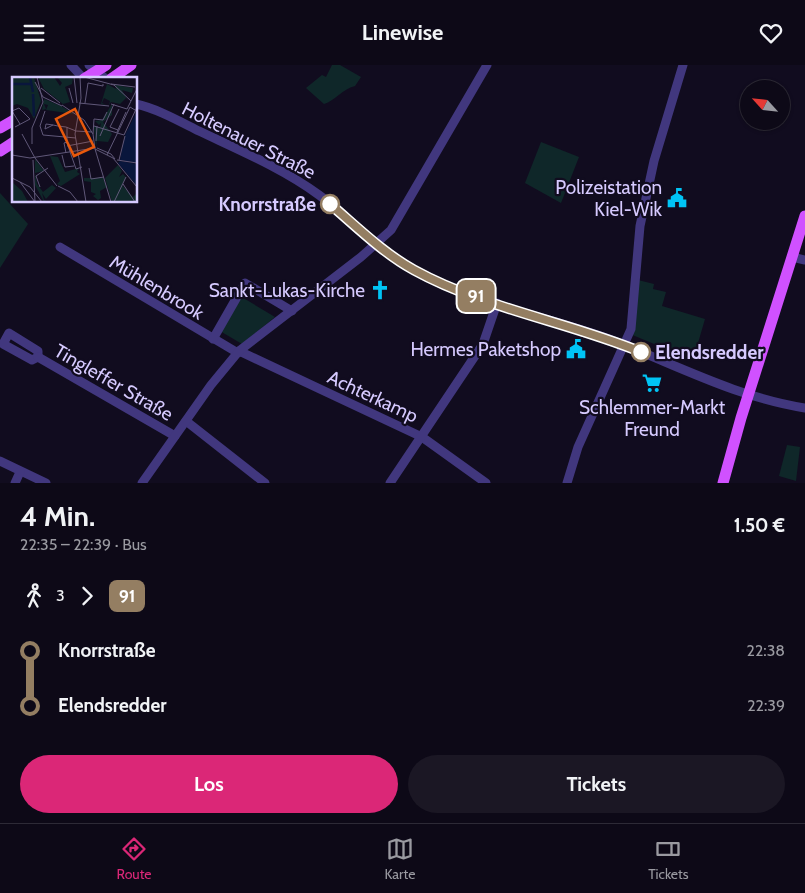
<!DOCTYPE html>
<html lang="de">
<head>
<meta charset="utf-8">
<style>
  body { margin:0; font-family:Cabin,sans-serif; background:#1b1724; color:#f1f3f6; height:100vh; display:flex; flex-direction:column; font-size:19px; white-space:nowrap }
  * { box-sizing:border-box; margin:0 }
  p { font-size:16px; color:#9a9aa1 }
  .icon { flex:none; width:28px; height:28px; fill:none; stroke:currentColor; stroke-width:2; stroke-linecap:round; stroke-linejoin:round }
  .map { position:relative; height:418px; overflow:hidden }
  .sheet { display:flex; flex-direction:column; background:#0d0917; flex:1 }
  .sheet>* { flex:none }
  .badge { padding:0 10px; border-radius:8px; font-size:18px; line-height:32px }
  .needle { width:32px; rotate:297deg }
  .fabs { position:absolute; left:740px; top:15px; display:grid; gap:10px }
  .fabs a { display:grid; place-items:center; width:50px; height:50px; border-radius:50%; background:#0d0917; box-shadow:0 1px 4px #0004,0 0 0 1px #2d2a36; font-size:25px }
  .map>.badge { position:absolute; translate:-50% -50%; box-shadow:0 0 0 2px #fff }
  .legs { display:flex; align-items:center; gap:8px; height:55px; padding:0 20px; font-size:16px }
  .legs p { margin-inline-start:auto }
  .overview { display:flex; align-items:center; justify-content:space-between; height:85px; padding:0 20px }
  h1 { font-size:28px; font-weight:700; line-height:38px }
  .cta { display:flex; gap:10px; margin-top:auto; padding:10px 20px }
  .cta a { flex:1; height:58px; border-radius:30px; background:#db2777; color:#fff; font-size:20px; font-weight:700; line-height:58px; text-align:center }
  .cta a+a { background:#1b1724; color:#f1f3f6 }
  ul { padding:0 20px; list-style:none }
  li { display:flex; align-items:center; gap:18px; height:55px; font-size:19px }
  li i { display:grid; place-items:center; width:8px; height:100%; margin:0 6px; background:currentColor }
  li i::after { content:''; width:12px; height:12px; margin:-6px; border:4px solid; border-radius:50%; background:#0d0917 }
  li p { margin-inline-start:auto }
  li:first-child i { background:linear-gradient(#0000 50%,currentColor 0) }
  li:last-child i { background:linear-gradient(currentColor 50%,#0000 0) }
  header { display:flex; justify-content:space-between; align-items:center; height:65px; padding:0 20px; background:#0d0917; font-size:22px; font-weight:700 }
  .tabs { display:flex; justify-content:space-around; align-items:center; height:70px; border-top:1px solid #2d2a36; background:#0d0917; font-size:14px; color:#9a9aa1 }
  .tabs a { display:grid; justify-items:center; gap:2px }
  .tabs .active { color:#db2777 }
  .map>svg:first-child { display:block }
  .green { fill:#0f2729 }
  .lines { fill:none; stroke-linecap:round; stroke-linejoin:round }
  .minor { stroke:#41377e; stroke-width:9 }
  .major { stroke:#d051ff; stroke-width:11 }
  .line-1-casing { stroke:#fff; stroke-width:11 }
  .line-1 { stroke:#947e62; stroke-width:8 }
  .stop-1-dot { fill:#fff; stroke:#947e62; stroke-width:2.5 }
  .labels { text-anchor:middle; stroke-width:4.5; stroke-linejoin:round; paint-order:stroke }
  .street-label { font-size:19px; fill:#d6caff; stroke:#110c1f }
  .poi-label { font-size:19px; fill:#d6caff; stroke:#110c1f; text-anchor:end }
  .stop-label { font-size:19px; font-weight:bold; fill:#d6caff; stroke:#110c1f; text-anchor:end }
  .inset-river { fill:none; stroke:#09163c; stroke-width:2.5 }
  .inset-road { fill:none; stroke:#605879; stroke-width:1 }
  .view { fill:#e8590c; fill-opacity:0.15; stroke:#e8590c; stroke-width:2.5 }
  .inset-edge { fill:none; stroke:#d6caff; stroke-width:2.5 }
</style>
</head>
<body>
<header><svg class="icon" aria-label="menu" viewBox="0 0 24 24"><path d="M4 6h16M4 12h16M4 18h16"/></svg>Linewise<svg class="icon" aria-label="heart" viewBox="0 0 24 24"><path d="M12 20l-8-8c-3-5 5-10 8-4 3-6 11-1 8 4z"/></svg></header>
<div class="map">
<svg width="805" height="418" viewBox="0 0 805 418">
  <rect width="100%" height="100%" fill="#110c1f"/>
  <g class="green">
    <path d="M332,0H340L361,12L355,21C342,24 335,36 324,39L306,23L322,10L326,12Z"/>
    <path d="M541,77L579,92L561,138L525,118Z"/>
    <path d="M0,128L28,159L0,203Z"/>
    <path d="M634,214L654,219L653,224L666,227L662,241L705,254L693,295L630,269Z"/>
    <path d="M240,231L275,252L242,279L220,266Z"/>
    <path d="M787,380L800,382L796,416L779,411Z"/>
  </g>
  <g class="lines">
    <g class="minor">
      <path d="M71,0L84,14"/>
      <path d="M89,0L106,14"/>
      <path d="M136,39C158,44 179,56 199,66C239,85 282,103 319,130C349,152 374,182 407,201C468,238 543,250 609,274C675,299 735,332 805,343"/>
      <path d="M60,182L238,288"/>
      <path d="M792,192L805,195"/>
      <path d="M9,268L38,286V292L32,295L3,279Z"/>
      <path d="M213,274L245,218L292,246"/>
      <path d="M239,286L422,372L486,418"/>
      <path d="M38,292L175,371"/>
      <path d="M186,356L265,418"/>
      <path d="M0,396L46,418"/>
      <path d="M15,418L20,407"/>
      <path d="M142,418L211,320L239,286L361,192L391,165L487,0"/>
      <path d="M390,418L483,279L497,238"/>
      <path d="M567,418L578,382L631,264L640,161L654,96L683,0"/>
    </g>
    <g class="major">
      <path d="M84,14L106,0"/>
      <path d="M111,14L131,0"/>
      <path d="M0,63L14,55"/>
      <path d="M0,86L14,77"/>
      <path d="M723,418L741,353L805,151"/>
    </g>
  </g>
  <g class="lines">
    <defs>
      <path id="line-1" d="M330,139C357,162 383,188 414,205C483,243 568,257 641,287"/>
    </defs>
    <use href="#line-1" class="line-1-casing"/>
    <use href="#line-1" class="line-1"/>
  </g>
  <defs>
    <symbol id="civic-bare" viewBox="-9 -9 18 18"><path d="M-.6-6.5H3V-4.5H.6V-3L4-1V1h2V6H-6V1h2V-1L-.6-3ZM-1.2 2.5V6h2.4V2.5Z" fill="#00c4f5" stroke="#110c1f" stroke-width="2.5" paint-order="stroke"/></symbol>
    <symbol id="church-bare" viewBox="-9 -9 18 18"><path d="M-1.2-6h2.4v3.5h3.3v2.4h-3.3V6h-2.4V-.1h-3.3v-2.4h3.3Z" fill="#00c4f5" stroke="#110c1f" stroke-width="2.5" paint-order="stroke"/></symbol>
    <symbol id="supermarket-bare" viewBox="-9 -9 18 18"><path d="M-6-5.5h2.5l.6 2H6L4.5 2H-2.5L-4.4-4H-6ZM-1.5 3.2a1.3 1.3 0 1 0 .1 0ZM3 3.2a1.3 1.3 0 1 0 .1 0Z" fill="#00c4f5" stroke="#110c1f" stroke-width="2.5" paint-order="stroke"/></symbol>
  </defs>
  <g fill-rule="evenodd">
    <use href="#civic-bare" x="663" y="119" width="28" height="28"/>
    <use href="#church-bare" x="366" y="211" width="28" height="28"/>
    <use href="#civic-bare" x="562" y="270" width="28" height="28"/>
    <use href="#supermarket-bare" x="638" y="304" width="28" height="28"/>
  </g>
  <g class="stop-1-dot">
    <circle cx="330" cy="139" r="9"/>
    <circle cx="641" cy="287" r="9"/>
  </g>
  <g class="labels">
    <g class="street-label">
      <text transform="translate(249 75) rotate(27)" y="7">Holtenauer Straße</text>
      <text transform="translate(157 222) rotate(31)" y="7">Mühlenbrook</text>
      <text transform="translate(114 317) rotate(30)" y="7">Tingleffer Straße</text>
      <text transform="translate(373 331) rotate(25)" y="7">Achterkamp</text>
    </g>
    <g class="poi-label">
      <text x="662" y="129">Polizeistation<tspan x="662" dy="22">Kiel-Wik</tspan></text>
      <text x="365" y="232">Sankt-Lukas-Kirche</text>
      <text x="561" y="291">Hermes Paketshop</text>
      <text x="652" y="349" text-anchor="middle">Schlemmer-Markt<tspan x="652" dy="22">Freund</tspan></text>
    </g>
    <g class="stop-label">
      <text x="316" y="146">Knorrstraße</text>
      <text x="655" y="294" text-anchor="start">Elendsredder</text>
    </g>
  </g>
  <g transform="translate(12 12)">
    <rect width="125" height="125" fill="#110c1f"/>
    <path d="M0,0H22L29,24L22,42L16,31L5,27L0,29ZM26,0H42L48,9L50,6L45,0H61L60,7L53,10L58,25L51,27L32,12ZM95,7L104,12L103,8L121,11L120,16L110,13L117,26L114,21L108,27L99,25L97,28L98,24L92,21L90,26L94,28L89,27ZM32,22L49,29L62,37L34,33L36,28L32,27L34,32L30,33ZM100,27V38L91,45L100,57L96,65L85,64L84,70L82,49L88,51L89,46L87,48L83,44L90,43ZM38,79L46,80L53,95L67,91L65,95L68,97L49,109L45,107L48,104ZM23,82L32,94L23,96L25,107L31,115L40,108L44,111L34,122L30,116L32,123L37,125H32L23,108ZM106,88L110,94L107,100L111,97L114,100L110,108L121,120L125,116V125H100L93,101ZM72,101H91L95,110L88,114L89,121L86,123L81,119L84,117L79,115V105L72,104ZM0,105L10,114L16,125L1,124Z" fill="#0f2729"/>
    <path d="M125,34V86L108,83L113,58ZM108,84L125,87V109L106,86Z" fill="#09163c"/>
    <path class="inset-river" d="M18,0L21,15M0,7H19M21,17L22,39"/>
    <path class="inset-road" d="M62,0L65,26M68,0L69,21L63,57L74,125M72,0L102,8L119,24M23,5L31,20L50,29M99,7L123,10M29,11L48,26M57,11L61,26M67,26L97,29M73,26L76,6L91,9V7M99,27L115,32L125,12M50,28L72,43L81,57L83,72M0,34L7,31L18,42L3,50M0,34L8,47M33,34L28,49L31,58L64,61M41,48L33,52L34,47L41,48L46,49L54,50L64,54L80,55M82,49L112,58M106,53L98,50L107,32M105,55L114,35M10,57L23,81M81,57L82,42L91,43L95,35M112,58L125,30M88,59L102,27M84,64L85,49M55,66L64,92L70,90M20,67V51L31,25L25,0M55,69L81,64M85,71L99,77L103,82M54,76L52,66L55,65V50M0,78L18,81L83,71M50,78L53,90L62,89M95,78L118,30L123,33M23,81L45,109M21,83L23,125M105,83L125,86M107,83L113,59M77,91L79,102L92,100M0,101L18,110L30,125M8,105L23,125M111,107L123,125M46,109L58,115L66,125M28,110L24,99L36,91M99,125L83,72L101,81L125,110M102,125L114,100"/>
    <path class="view" d="M63,32L82,70L62,79L44,42Z"/>
    <rect width="125" height="125" class="inset-edge"/>
  </g>
</svg>
<div class="fabs">
<a><svg class="needle" viewBox="-14 -14 28 28"><path d="M0-13l5 13h-10z" fill="#e53935"/><path d="M0 13l5-13h-10z" fill="#9a9aa1"/></svg></a>
</div>
<b class="badge" style="left:476px;top:231px;background:#947e62;color:#fff">91</b>
</div>
<section class="sheet">
<div class="overview"><div><h1>4 Min.</h1><p>22:35 – 22:39 · Bus</p></div><b>1.50 €</b></div>
<div class="legs"><svg class="icon" aria-label="walk" viewBox="0 0 24 24"><circle cx="13" cy="4" r="2"/><path d="M13 8l-2 6 4 7M11 14l-3 7M7 12l3-4h3l4 4"/></svg>3<svg class="icon" aria-label="forward" viewBox="0 0 24 24"><path d="M9 5l7 7-7 7"/></svg><b class="badge" style="background:#947e62;color:#fff">91</b></div>
<ul>
<li><i style="color:#947e62"></i><b>Knorrstraße</b><p>22:38</p></li>
<li><i style="color:#947e62"></i><b>Elendsredder</b><p>22:39</p></li>
</ul>
<div class="cta"><a>Los</a><a>Tickets</a></div>
</section>
<nav class="tabs">
<a class="active"><svg class="icon" aria-label="directions" viewBox="0 0 24 24"><path d="M12 3l9 9-9 9-9-9zM9 14v-3h6M13 9l2 2-2 2"/></svg>Route</a>
<a><svg class="icon" aria-label="map" viewBox="0 0 24 24"><path d="M3 6l6-2 6 2 6-2v14l-6 2-6-2-6 2zM9 4v14M15 6v14"/></svg>Karte</a>
<a><svg class="icon" aria-label="tickets" viewBox="0 0 24 24"><path d="M3 7h18v10H3zM15 7v10"/></svg>Tickets</a>
</nav>
</body>
</html>
